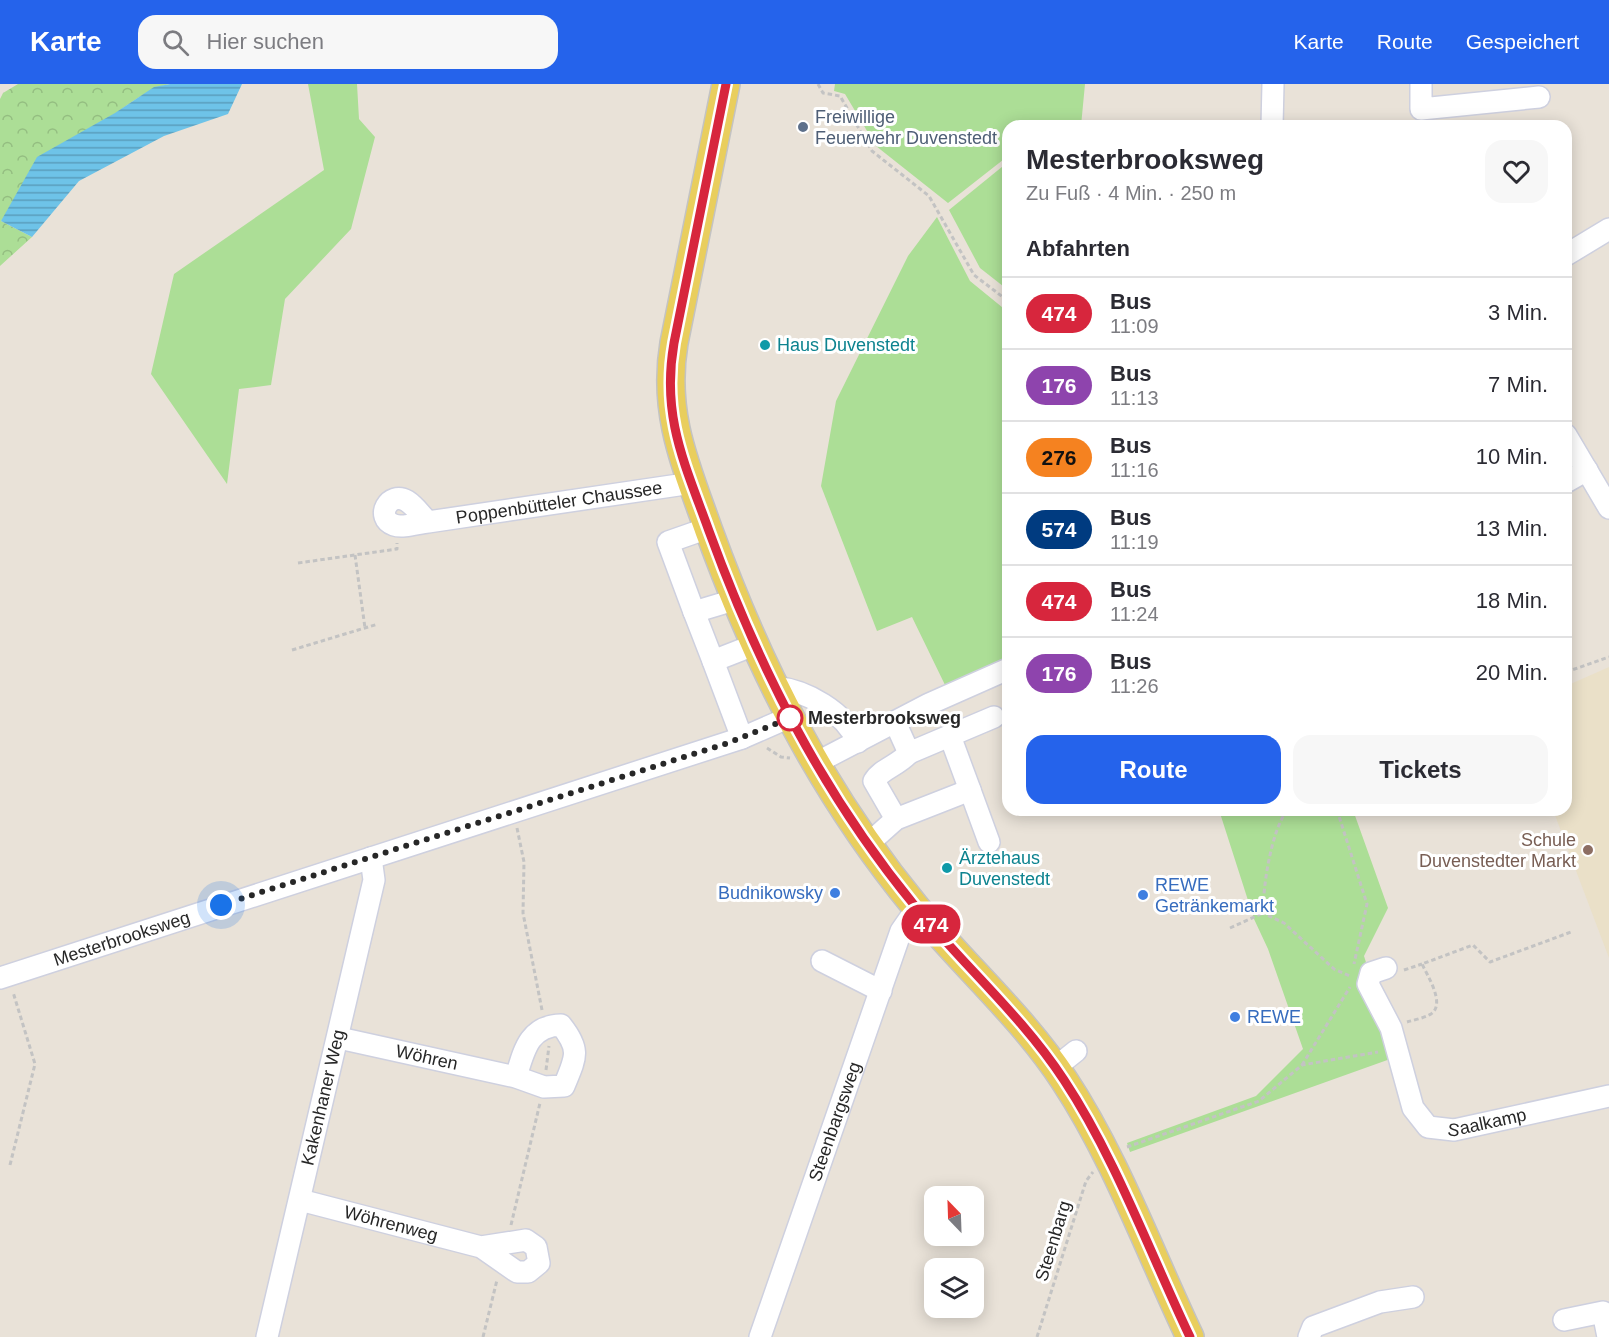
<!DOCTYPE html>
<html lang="de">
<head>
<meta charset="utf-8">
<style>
  body { margin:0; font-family:Helvetica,sans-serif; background:#f7f7f7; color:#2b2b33; height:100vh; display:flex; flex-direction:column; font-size:22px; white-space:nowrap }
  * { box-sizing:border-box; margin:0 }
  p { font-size:20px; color:#7c7c81 }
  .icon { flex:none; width:33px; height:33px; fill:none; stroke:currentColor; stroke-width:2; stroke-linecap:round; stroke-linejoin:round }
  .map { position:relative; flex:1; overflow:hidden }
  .drawer { position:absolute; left:1002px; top:36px; width:570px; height:696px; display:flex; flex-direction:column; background:#fff; border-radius:18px; box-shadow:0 3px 15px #0003 }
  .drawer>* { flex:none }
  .badge { padding:0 12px; border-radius:20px; font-size:21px; line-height:39px }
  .needle { width:39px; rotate:337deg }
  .buttons { position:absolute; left:924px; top:1102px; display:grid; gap:12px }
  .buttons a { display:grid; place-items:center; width:60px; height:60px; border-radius:12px; background:#fff; box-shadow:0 3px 15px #0003; font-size:30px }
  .you { position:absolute; width:30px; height:30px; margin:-15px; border:4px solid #fff; border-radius:50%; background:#1a73e8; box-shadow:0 0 0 9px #1a73e833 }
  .map>.badge { position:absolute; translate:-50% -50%; box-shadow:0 0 0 3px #fff }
  h2 { padding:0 24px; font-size:22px; line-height:54px }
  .round { display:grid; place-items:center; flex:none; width:63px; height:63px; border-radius:18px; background:#f7f7f7 }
  .summary { display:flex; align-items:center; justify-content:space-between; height:102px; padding:0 24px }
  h1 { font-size:28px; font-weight:700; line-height:45px }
  .action { display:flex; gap:12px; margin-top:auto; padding:12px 24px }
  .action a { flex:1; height:69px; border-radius:18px; background:#2563eb; color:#fff; font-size:24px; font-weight:700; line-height:69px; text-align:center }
  .action a+a { background:#f7f7f7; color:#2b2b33 }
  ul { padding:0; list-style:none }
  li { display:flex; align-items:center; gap:18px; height:72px; padding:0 24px; border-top:2px solid #e1e1e2 }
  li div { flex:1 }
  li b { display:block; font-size:22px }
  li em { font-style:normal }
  li .badge { min-width:66px; font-weight:700; text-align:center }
  header { display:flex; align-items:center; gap:36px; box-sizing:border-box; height:84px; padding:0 30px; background:#2563eb; color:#fff }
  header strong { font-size:28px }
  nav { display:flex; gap:33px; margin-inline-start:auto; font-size:21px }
  .search { width:420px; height:54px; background:#f7f7f7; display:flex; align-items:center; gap:15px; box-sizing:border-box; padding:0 21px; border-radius:18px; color:#7c7c81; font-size:22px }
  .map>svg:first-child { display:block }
  .education { fill:#eae0c8 }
  .green { fill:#acde96 }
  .forest { fill:url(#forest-crowns) }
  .water { fill:url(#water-rules) }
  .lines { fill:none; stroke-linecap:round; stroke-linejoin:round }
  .minor-casing { stroke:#ced0df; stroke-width:24 }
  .major-casing { stroke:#c3c3c3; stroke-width:30 }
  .path { stroke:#c3c3c3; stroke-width:3; stroke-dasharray:4.5 3; stroke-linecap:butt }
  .minor { stroke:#fff; stroke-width:21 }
  .major { stroke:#e9ce5d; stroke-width:27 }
  .line-casing { stroke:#fff; stroke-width:14 }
  .line { stroke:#d7263d; stroke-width:9 }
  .walk { stroke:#272727; stroke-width:6; stroke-dasharray:0 10.8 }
  .service-dot { fill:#5c6f8a; stroke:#fff; stroke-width:2 }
  .culture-dot { fill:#0f9aa8; stroke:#fff; stroke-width:2 }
  .stop-dot { fill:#fff; stroke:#d7263d; stroke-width:3 }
  .education-dot { fill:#8d6e63; stroke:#fff; stroke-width:2 }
  .shop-dot { fill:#3f7fe0; stroke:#fff; stroke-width:2 }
  .labels { text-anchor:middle; stroke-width:6; stroke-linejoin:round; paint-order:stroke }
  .service-label { font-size:18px; fill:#4e5e75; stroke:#fff; text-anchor:start }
  .culture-label { font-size:18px; fill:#0d838f; stroke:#fff; text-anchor:start }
  .street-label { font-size:18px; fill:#272727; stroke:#fff }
  .stop-label { font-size:18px; font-weight:bold; fill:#272727; stroke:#fff; text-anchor:start }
  .education-label { font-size:18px; fill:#785e54; stroke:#fff; text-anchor:end }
  .shop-label { font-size:18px; fill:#366cbe; stroke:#fff; text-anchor:start }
</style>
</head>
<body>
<header>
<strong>Karte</strong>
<div class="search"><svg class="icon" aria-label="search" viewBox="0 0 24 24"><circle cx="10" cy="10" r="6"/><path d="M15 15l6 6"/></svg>Hier suchen</div>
<nav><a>Karte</a><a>Route</a><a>Gespeichert</a></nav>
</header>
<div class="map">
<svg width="1609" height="1253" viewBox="0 0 1609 1253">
  <defs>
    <pattern id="forest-crowns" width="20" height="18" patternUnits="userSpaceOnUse" patternTransform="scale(1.5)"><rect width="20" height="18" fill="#acde96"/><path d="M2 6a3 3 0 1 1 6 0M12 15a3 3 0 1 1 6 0" fill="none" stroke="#94be81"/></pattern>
    <pattern id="water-rules" width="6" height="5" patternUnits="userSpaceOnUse" patternTransform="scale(1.5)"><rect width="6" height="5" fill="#6ec3e8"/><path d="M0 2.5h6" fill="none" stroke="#5a9ebc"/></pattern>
  </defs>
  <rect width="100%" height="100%" fill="#e9e2d8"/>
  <path class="education" d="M1609,583V874L1553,726H1566V602Z"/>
  <g class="green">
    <path d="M308,0H357L359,35L375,53L351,145L285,215L271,301L239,305L227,400L151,290L174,190L324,86Z"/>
    <path d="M835,0H1085L1081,42H1008V72L948,119L876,62L845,10L834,7Z"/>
    <path d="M1008,78V206L980,184L949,126Z"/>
    <path d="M937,133L970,197L1008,228V574L946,603L912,533L877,547L821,402L836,317L908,172Z"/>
    <path d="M1219,726H1353L1388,824L1364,872L1392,961L1393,974L1130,1068L1127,1059L1256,1012L1303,965L1268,865L1254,835Z"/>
  </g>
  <path class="forest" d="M18,0H170C123,8 39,101 1,137L32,153L0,182V15L3,9Z"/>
  <path class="water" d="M170,0H242L228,30L164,52L79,97L32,153L1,137L37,73L115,29L154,3Z"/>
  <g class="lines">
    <defs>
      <g id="minor">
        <path d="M1421,0V25L1539,13"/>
        <path d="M1272,42L1273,0"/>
        <path d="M1566,171L1609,145"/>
        <path d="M1566,351L1609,424"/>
        <path d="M1566,398L1587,386"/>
        <path id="s1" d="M428,438C421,431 415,422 407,417C389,406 374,434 394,441C403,444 418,439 428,438L692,399"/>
        <path d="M734,516L694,528L713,577L754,561"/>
        <path d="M694,528L668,458L708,444"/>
        <path d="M713,577L742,654"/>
        <path d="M774,603C807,606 844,628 858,658"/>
        <path d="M895,638L909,669L994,633"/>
        <path d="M950,652L970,706"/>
        <path d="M814,680L929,620L1008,585"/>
        <path d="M896,735L874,697C881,685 899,681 909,669"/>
        <path d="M868,760L896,735L970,706L989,758"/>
        <path d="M822,877L881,907"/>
        <path id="s2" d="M1386,884L1371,889L1368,900L1391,944L1413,1024L1428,1043L1454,1046L1609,1012"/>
        <path id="s3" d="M0,894L742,654L790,633"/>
        <path id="s4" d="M339,954L516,993L544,1003L564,1002C576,973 581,966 561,941C529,942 524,966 516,993"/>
        <path d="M1056,983L1076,967"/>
        <path id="s5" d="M300,1116L481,1163L517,1188H528L539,1179L536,1163L526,1156L481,1163"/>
        <path d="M1564,1236L1603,1228L1608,1253"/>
        <path id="s6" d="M267,1253L374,796L371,774"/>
        <path id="s7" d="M760,1253L901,847L917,824"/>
        <path d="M1309,1253L1313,1243L1380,1218L1413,1213"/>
      </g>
      <path id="major" d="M726,0L674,259C662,330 686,382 709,447C759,584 822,709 915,822C963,881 1022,932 1064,996C1115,1073 1150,1169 1190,1253"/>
    </defs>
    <use href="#minor" class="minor-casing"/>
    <use href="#major" class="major-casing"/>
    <g class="path">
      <path d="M818,0L823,9L840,12L872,67L929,112L974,191L1008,217"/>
      <path d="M355,471L365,544"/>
      <path d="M298,479L397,465V459"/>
      <path d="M292,566L378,540"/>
      <path d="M1566,588L1609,573"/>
      <path d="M767,664L781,673L790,674"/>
      <path d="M1287,726C1271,748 1263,802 1263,829L1284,839L1334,885L1350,892"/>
      <path d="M1337,726L1367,820L1354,880"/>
      <path d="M517,744L524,778L523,829L542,926"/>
      <path d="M1230,844L1263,829"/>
      <path d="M1404,886L1422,880"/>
      <path d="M1407,938C1414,936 1424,934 1431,930C1446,920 1427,891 1422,880L1473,861L1490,878L1571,848"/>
      <path d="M1302,981L1350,903"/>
      <path d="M546,986L549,962"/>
      <path d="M1127,1063L1259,1017L1302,981L1378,968"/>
      <path d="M10,1081L35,980L13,908"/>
      <path d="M511,1141L540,1019"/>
      <path d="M483,1253L497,1196"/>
      <path d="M1037,1253L1086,1097L1093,1088"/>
    </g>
    <use href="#minor" class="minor"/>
    <use href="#major" class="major"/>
  </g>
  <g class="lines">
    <defs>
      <path id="line" d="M726,0L674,259C661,333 685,380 709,447C759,584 822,709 915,822C963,881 1022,932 1064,996C1115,1073 1150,1169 1190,1253"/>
    </defs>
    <use href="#line" class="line-casing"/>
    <use href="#line" class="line"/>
    <path class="walk" d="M221,821L728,659L790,634"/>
  </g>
  <circle class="service-dot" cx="803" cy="43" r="6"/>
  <g class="culture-dot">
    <circle cx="765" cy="261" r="6"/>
    <circle cx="947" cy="784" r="6"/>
  </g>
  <circle class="stop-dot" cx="790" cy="634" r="12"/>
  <circle class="education-dot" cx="1588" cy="766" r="6"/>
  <g class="shop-dot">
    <circle cx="835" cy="809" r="6"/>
    <circle cx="1143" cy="811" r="6"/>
    <circle cx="1235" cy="933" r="6"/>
  </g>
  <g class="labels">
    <g class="service-label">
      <text x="815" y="39">Freiwillige<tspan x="815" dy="21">Feuerwehr Duvenstedt</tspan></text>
    </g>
    <g class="culture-label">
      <text x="777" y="267">Haus Duvenstedt</text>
      <text x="959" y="780">Ärztehaus<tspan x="959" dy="21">Duvenstedt</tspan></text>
    </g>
    <g class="street-label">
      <text dy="6" stroke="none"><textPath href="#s1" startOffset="244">Poppenbütteler Chaussee</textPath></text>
      <text dy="6" stroke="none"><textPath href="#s3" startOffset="128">Mesterbrooksweg</textPath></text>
      <text dy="6" stroke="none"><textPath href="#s4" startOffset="90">Wöhren</textPath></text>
      <text dy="6" stroke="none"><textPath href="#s6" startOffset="246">Kakenhaner Weg</textPath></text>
      <text dy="6" stroke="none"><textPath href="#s2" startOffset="244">Saalkamp</textPath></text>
      <text dy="6" stroke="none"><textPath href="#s7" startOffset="228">Steenbargsweg</textPath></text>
      <text dy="6" stroke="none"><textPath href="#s5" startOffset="94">Wöhrenweg</textPath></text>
      <text transform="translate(1053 1157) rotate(-73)" y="6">Steenbarg</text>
    </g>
    <g class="stop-label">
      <text x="808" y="640">Mesterbrooksweg</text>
    </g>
    <g class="education-label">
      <text x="1576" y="762">Schule<tspan x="1576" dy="21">Duvenstedter Markt</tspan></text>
    </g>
    <g class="shop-label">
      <text x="1155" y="807">REWE<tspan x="1155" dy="21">Getränkemarkt</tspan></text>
      <text x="823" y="815" text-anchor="end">Budnikowsky</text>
      <text x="1247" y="939">REWE</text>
    </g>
  </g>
</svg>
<div class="buttons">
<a><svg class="needle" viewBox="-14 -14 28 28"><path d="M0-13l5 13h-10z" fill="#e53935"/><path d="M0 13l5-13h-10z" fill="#7c7c81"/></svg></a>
<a><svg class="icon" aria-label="layers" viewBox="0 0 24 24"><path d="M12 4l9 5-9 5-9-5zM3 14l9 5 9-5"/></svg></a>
</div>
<div class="you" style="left:221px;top:821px"></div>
<b class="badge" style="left:931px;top:840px;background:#d7263d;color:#fff">474</b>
<section class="drawer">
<div class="summary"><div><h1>Mesterbrooksweg</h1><p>Zu Fuß · 4 Min. · 250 m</p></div><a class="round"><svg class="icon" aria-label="heart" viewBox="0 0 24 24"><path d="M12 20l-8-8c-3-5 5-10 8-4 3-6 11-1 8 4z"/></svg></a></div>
<h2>Abfahrten</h2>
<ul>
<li><span class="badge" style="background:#d7263d;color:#fff">474</span><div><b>Bus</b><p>11:09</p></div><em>3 Min.</em></li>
<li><span class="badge" style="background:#8e44ad;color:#fff">176</span><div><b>Bus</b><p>11:13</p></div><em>7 Min.</em></li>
<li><span class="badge" style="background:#f58220;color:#111">276</span><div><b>Bus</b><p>11:16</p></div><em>10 Min.</em></li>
<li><span class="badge" style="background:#003b80;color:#fff">574</span><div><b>Bus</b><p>11:19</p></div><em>13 Min.</em></li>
<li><span class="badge" style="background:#d7263d;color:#fff">474</span><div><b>Bus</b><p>11:24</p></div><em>18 Min.</em></li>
<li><span class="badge" style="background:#8e44ad;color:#fff">176</span><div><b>Bus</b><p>11:26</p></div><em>20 Min.</em></li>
</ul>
<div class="action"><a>Route</a><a>Tickets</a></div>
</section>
</div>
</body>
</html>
